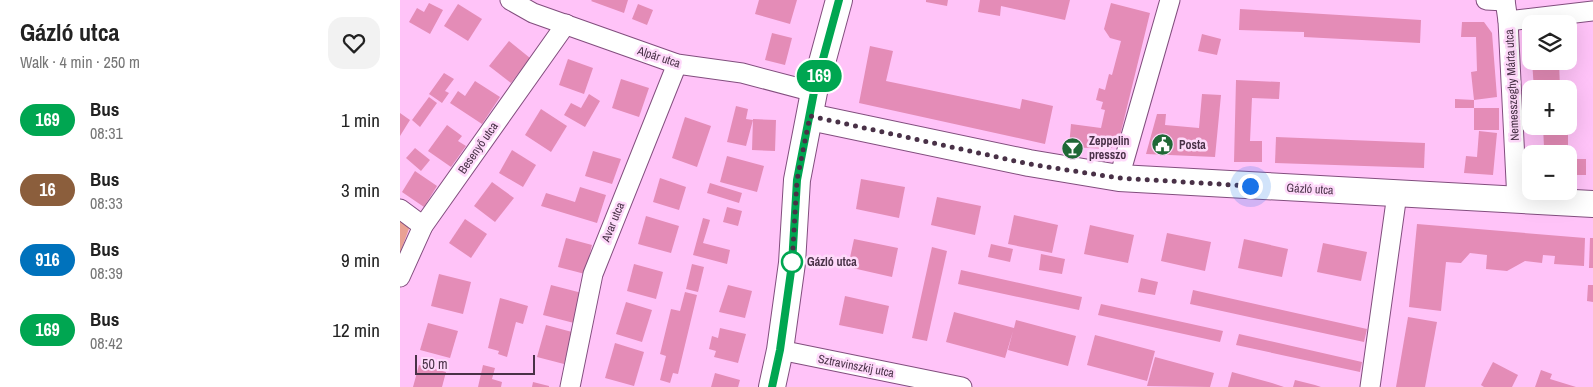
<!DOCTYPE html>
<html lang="en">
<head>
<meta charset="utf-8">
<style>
  body { margin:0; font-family:"Archivo Narrow",sans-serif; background:#f2f2f2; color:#222; height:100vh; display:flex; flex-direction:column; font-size:19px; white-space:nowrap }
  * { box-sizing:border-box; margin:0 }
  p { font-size:16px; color:#767676 }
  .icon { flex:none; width:28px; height:28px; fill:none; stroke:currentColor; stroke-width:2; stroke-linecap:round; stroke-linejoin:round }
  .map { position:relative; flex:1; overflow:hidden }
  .side { display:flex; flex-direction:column; background:#fff; width:400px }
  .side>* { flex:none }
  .badge { padding:0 10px; border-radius:16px; font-size:18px; line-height:32px }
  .tools { position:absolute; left:1122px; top:15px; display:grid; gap:10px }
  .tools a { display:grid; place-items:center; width:55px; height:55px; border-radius:10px; background:#fff; box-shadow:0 5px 20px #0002; font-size:25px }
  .scale { position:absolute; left:15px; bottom:12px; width:120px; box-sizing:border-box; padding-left:5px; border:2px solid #493147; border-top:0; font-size:14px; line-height:18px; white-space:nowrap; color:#493147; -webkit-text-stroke:4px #fed9fa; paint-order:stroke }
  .you { position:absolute; width:25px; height:25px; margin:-12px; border:4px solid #fff; border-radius:50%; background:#1a73e8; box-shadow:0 0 0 8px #1a73e833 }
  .map>.badge { position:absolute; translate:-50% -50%; box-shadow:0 0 0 2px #fff }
  .round { display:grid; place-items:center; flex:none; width:52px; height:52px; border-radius:15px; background:#f2f2f2 }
  .overview { display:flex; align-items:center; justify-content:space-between; height:85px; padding:0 20px }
  h1 { font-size:24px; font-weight:700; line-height:38px }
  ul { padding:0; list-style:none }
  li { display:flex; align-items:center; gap:15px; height:70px; padding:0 20px }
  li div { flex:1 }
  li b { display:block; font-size:19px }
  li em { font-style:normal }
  li .badge { min-width:55px; font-weight:700; text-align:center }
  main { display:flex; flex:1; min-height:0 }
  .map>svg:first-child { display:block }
  .green { fill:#e9a194 }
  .building { fill:#e48cb7 }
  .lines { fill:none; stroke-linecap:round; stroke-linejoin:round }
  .street-casing { stroke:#824e7e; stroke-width:21 }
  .secondary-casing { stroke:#824e7e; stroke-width:28 }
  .street { stroke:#fff; stroke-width:19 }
  .secondary { stroke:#fff; stroke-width:26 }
  .line-casing { stroke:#fff; stroke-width:11 }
  .line { stroke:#00a651; stroke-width:8 }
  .walk { stroke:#493147; stroke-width:5; stroke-dasharray:0 9 }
  .stop-dot { fill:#fff; stroke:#00a651; stroke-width:2.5 }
  .labels { text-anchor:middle; stroke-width:5; stroke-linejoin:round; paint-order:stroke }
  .street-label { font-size:12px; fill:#493147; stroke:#fed9fa }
  .poi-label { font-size:12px; font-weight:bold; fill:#493147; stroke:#fed9fa; text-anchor:start }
  .stop-label { font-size:12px; font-weight:bold; fill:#493147; stroke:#fed9fa; text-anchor:start }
</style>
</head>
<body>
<main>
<section class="side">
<div class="overview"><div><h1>Gázló utca</h1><p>Walk · 4 min · 250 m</p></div><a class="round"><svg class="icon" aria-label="heart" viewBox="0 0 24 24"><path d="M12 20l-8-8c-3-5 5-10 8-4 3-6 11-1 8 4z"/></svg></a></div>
<ul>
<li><span class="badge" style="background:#00a651;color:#fff">169</span><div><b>Bus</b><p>08:31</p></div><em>1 min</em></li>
<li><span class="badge" style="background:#8b5e3c;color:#fff">16</span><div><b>Bus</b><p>08:33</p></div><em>3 min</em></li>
<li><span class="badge" style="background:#0072bc;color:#fff">916</span><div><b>Bus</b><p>08:39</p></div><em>9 min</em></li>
<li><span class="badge" style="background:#00a651;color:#fff">169</span><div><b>Bus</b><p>08:42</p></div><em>12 min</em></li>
</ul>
</section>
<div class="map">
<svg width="1193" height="387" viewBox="0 0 1193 387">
  <rect width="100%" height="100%" fill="#ffc3f8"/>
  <path class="green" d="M0,218L10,226L0,253Z"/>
  <g class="building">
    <path d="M192,0H228L224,13L191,1Z"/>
    <path d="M359,0H397L390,24L355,14Z"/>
    <path d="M526,0H548L547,6L526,2Z"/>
    <path d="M580,0H670L665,20L601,6L600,16L578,12Z"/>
    <path d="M29,3L43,10L30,34L9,22L17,8L24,12Z"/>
    <path d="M711,3L750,13L718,144L709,149L669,147L671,124L701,128L705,110L701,109L703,102L696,100L699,88L705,90L709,74L712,75L721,41L710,38L704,29Z"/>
    <path d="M58,4L82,19L68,41L44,26Z"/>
    <path d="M238,4L253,10L247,25L232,19Z"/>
    <path d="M840,9L1021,20L1020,43L904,37V32L839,30Z"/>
    <path d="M1062,22H1084L1092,33L1097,97L1074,100V108H1055V99L1074,100L1071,72L1077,71L1076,37H1061Z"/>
    <path d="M372,33L392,38L385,65L365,60Z"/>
    <path d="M802,34L821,39L817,55L798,51Z"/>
    <path d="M109,41L130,58L111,83L89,66Z"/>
    <path d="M470,46L493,51L486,81L620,109L622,99L653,106L645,144L459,103Z"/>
    <path d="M168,59L193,68L184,94L159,85Z"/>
    <path d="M1132,61H1159L1160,89H1134Z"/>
    <path d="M44,73L54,79L45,91L49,93L42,103L29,94Z"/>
    <path d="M221,79L249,88L239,117L212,108Z"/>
    <path d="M836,80L880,82L879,99L852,98L850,141H862V162H834Z"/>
    <path d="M75,81L100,97L82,124L50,103L58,91L65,96Z"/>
    <path d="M189,94L200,101L185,127L164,115L171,103L181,108Z"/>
    <path d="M802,94L821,95L815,157L746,154L757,114H766L765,125L799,128Z"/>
    <path d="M29,97L37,103L20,127L12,120Z"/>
    <path d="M336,106L348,109L346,119L353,120L346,146L327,142Z"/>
    <rect x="1074" y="108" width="25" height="22"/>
    <path d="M141,109L167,126L151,152L125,135Z"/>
    <path d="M0,113L10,120L0,136Z"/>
    <path d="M285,117L311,126L297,167L272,158Z"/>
    <path d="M353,119L376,120L375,151L352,150Z"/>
    <path d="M47,125L62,136L58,141L66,146L51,167L28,151Z"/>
    <path d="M1143,126H1162V135L1168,134V146H1166V154H1148L1147,147H1144Z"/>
    <path d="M1079,131L1097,133L1093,175L1064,173L1066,156L1077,157Z"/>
    <path d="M876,137L1025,143L1024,168L875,163Z"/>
    <path d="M15,148L30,160L21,171L6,158Z"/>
    <path d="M112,150L136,165L123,187L99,173Z"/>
    <path d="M193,151L221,159L212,184L185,176Z"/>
    <path d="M327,156L364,166L357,192L320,182Z"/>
    <path d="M1169,157L1171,159H1186V175H1169Z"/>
    <path d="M15,171L37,186L24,207L2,192Z"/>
    <path d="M260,178L286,187L279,210L253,202Z"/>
    <path d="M461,179L505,187L499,218L456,209Z"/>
    <path d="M92,182L114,198L95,222L74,206Z"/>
    <path d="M310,183L342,193L339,203L307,193Z"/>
    <path d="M180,187L206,195L197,223L141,206L146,193L175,202Z"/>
    <path d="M537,197L581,206L575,235L531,225Z"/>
    <path d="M327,207L342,211L338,226L323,222Z"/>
    <path d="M614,215L658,225L652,253L608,244Z"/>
    <path d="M246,216L279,226L271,253L238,244Z"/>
    <path d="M303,218L310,220L303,243L330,250L327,264L293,255Z"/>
    <path d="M65,219L87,234L71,258L49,243Z"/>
    <path d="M1017,224L1185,238L1184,266L1154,264L1155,256L1143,255L1142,263L1125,261L1107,271L1086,269L1087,255L1070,253L1061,263L1046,262L1041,311L1009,307Z"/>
    <path d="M690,225L734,235L728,263L684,254Z"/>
    <path d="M767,233L811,242L805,271L761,261Z"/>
    <path d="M166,238L192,245L185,274L158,267Z"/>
    <path d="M1190,238H1193V268H1189Z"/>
    <path d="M454,239L498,248L492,277L448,267Z"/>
    <path d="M844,239L888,249L882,277L838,268Z"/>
    <path d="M923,243L967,252L961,281L917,272Z"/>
    <path d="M591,244L613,249L610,262L588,257Z"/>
    <path d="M532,247L547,251L527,341L512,338Z"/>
    <path d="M641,254L665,259L662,274L639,270Z"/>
    <path d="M234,264L263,272L256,299L227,291Z"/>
    <path d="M292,264L304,267L298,292L286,289Z"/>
    <path d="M561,270L682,297L679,310L558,284Z"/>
    <path d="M39,274L71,282L63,314L31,306Z"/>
    <path d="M741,278L758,282L755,295L738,292Z"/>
    <path d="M151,285L182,293L174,323L143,315Z"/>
    <path d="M328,285L352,291L345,318L319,312Z"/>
    <path d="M1188,285H1193V302L1187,301Z"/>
    <path d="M793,290L967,329L964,342L790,304Z"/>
    <path d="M285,292L297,295L278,374L273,373L270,383L260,380L266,356L260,354L271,309L280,311Z"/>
    <path d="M445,296L489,306L483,334L439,325Z"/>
    <path d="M100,298L128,306L123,324L116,322L107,357L98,354L99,351L88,348Z"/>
    <path d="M226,302L252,310L242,342L216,334Z"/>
    <path d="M701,304L823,331L820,342L698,315Z"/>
    <path d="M554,312L614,328L616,320L676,336L668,366L608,350L613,331L605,358L546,342Z"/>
    <path d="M1008,317L1037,322L1025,387H996Z"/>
    <path d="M28,323L58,331L50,358L20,350Z"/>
    <path d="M146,325L172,332L164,364L137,357Z"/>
    <path d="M320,328L346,334L338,363L314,357L316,351L309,349L312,336L318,338Z"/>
    <path d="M839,334L962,362L960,372L836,345Z"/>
    <path d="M695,335L755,351L747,381L687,365Z"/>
    <path d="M215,343L244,352L234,386L205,378Z"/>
    <path d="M755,357L814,373L810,387L747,386Z"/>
    <path d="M1093,362L1118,375L1112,387H1084L1081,385Z"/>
    <path d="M19,365L46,372L42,387H13Z"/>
    <path d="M83,365L95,368L92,379L102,382L101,387H78Z"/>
    <path d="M1141,370L1152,374L1150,379L1176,387H1135Z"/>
    <path d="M832,372L872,383L884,387H828Z"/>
    <path d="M315,373L340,380L338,387H311Z"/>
    <path d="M895,380L915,385L921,387H893Z"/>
    <path d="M133,382L149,386V387H132Z"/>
  </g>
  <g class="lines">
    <defs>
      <g id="street">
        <path d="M110,0L133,13L277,64L342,73L414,92"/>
        <path d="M1086,0L1105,1"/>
        <path d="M1105,0L1108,21L1117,201"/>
        <path d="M1108,21L1193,11"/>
        <path d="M719,178L770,0"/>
        <path d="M0,209L23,226"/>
        <path d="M0,277L23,226L166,24"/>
        <path d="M380,350L562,387"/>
        <path d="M170,387L193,274L277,64"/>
        <path d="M970,387L997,194"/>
      </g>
      <g id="secondary">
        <path d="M410,117L629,163L719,178L1193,204"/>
        <path d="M372,387L380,350L392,263L397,180L414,92L439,0"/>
      </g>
    </defs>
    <use href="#street" class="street-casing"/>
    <use href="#secondary" class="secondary-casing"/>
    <use href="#street" class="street"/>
    <use href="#secondary" class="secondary"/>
  </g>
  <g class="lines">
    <defs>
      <path id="line" d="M372,387L380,350L392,264L397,180L414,92L439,0"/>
    </defs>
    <use href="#line" class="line-casing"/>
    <use href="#line" class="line"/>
    <path class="walk" d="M392,262V264L397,180L410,116L629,164L719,178L850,186"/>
  </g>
  <defs>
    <symbol id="civic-disc" viewBox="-11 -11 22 22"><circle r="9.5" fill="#1f6836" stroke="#fed9fa"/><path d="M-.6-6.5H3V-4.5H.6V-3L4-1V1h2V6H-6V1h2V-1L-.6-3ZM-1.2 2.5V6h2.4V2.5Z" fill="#fff"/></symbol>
    <symbol id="bar-disc" viewBox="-11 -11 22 22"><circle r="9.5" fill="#1f6836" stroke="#fed9fa"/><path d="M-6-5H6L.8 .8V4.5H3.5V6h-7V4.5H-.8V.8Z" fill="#fff"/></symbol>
  </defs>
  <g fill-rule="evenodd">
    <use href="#civic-disc" x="750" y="132" width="25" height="25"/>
    <use href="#bar-disc" x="660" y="136" width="25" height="25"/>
  </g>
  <circle class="stop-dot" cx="392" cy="262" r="10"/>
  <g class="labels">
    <g class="street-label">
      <text transform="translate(259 57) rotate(18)" y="4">Alpár utca</text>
      <text transform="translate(1112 85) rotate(-93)" y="4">Nemesszeghy Márta utca</text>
      <text transform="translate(78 148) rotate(-55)" y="4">Besenyő utca</text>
      <text transform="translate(910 189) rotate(3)" y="4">Gázló utca</text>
      <text transform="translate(213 222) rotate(-68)" y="4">Avar utca</text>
      <text transform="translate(456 366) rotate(11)" y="4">Sztravinszkij utca</text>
    </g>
    <g class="poi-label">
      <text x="689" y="145">Zeppelin<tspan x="689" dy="14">presszo</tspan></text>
      <text x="779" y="149">Posta</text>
    </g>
    <g class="stop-label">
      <text x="407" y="266">Gázló utca</text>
    </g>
  </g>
</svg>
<div class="tools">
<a><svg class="icon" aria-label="layers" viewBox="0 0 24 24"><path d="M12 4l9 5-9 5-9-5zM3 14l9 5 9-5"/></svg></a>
<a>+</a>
<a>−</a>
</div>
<div class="scale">50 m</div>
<div class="you" style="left:850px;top:186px"></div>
<b class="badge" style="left:419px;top:76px;background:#00a651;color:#fff">169</b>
</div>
</main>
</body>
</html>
